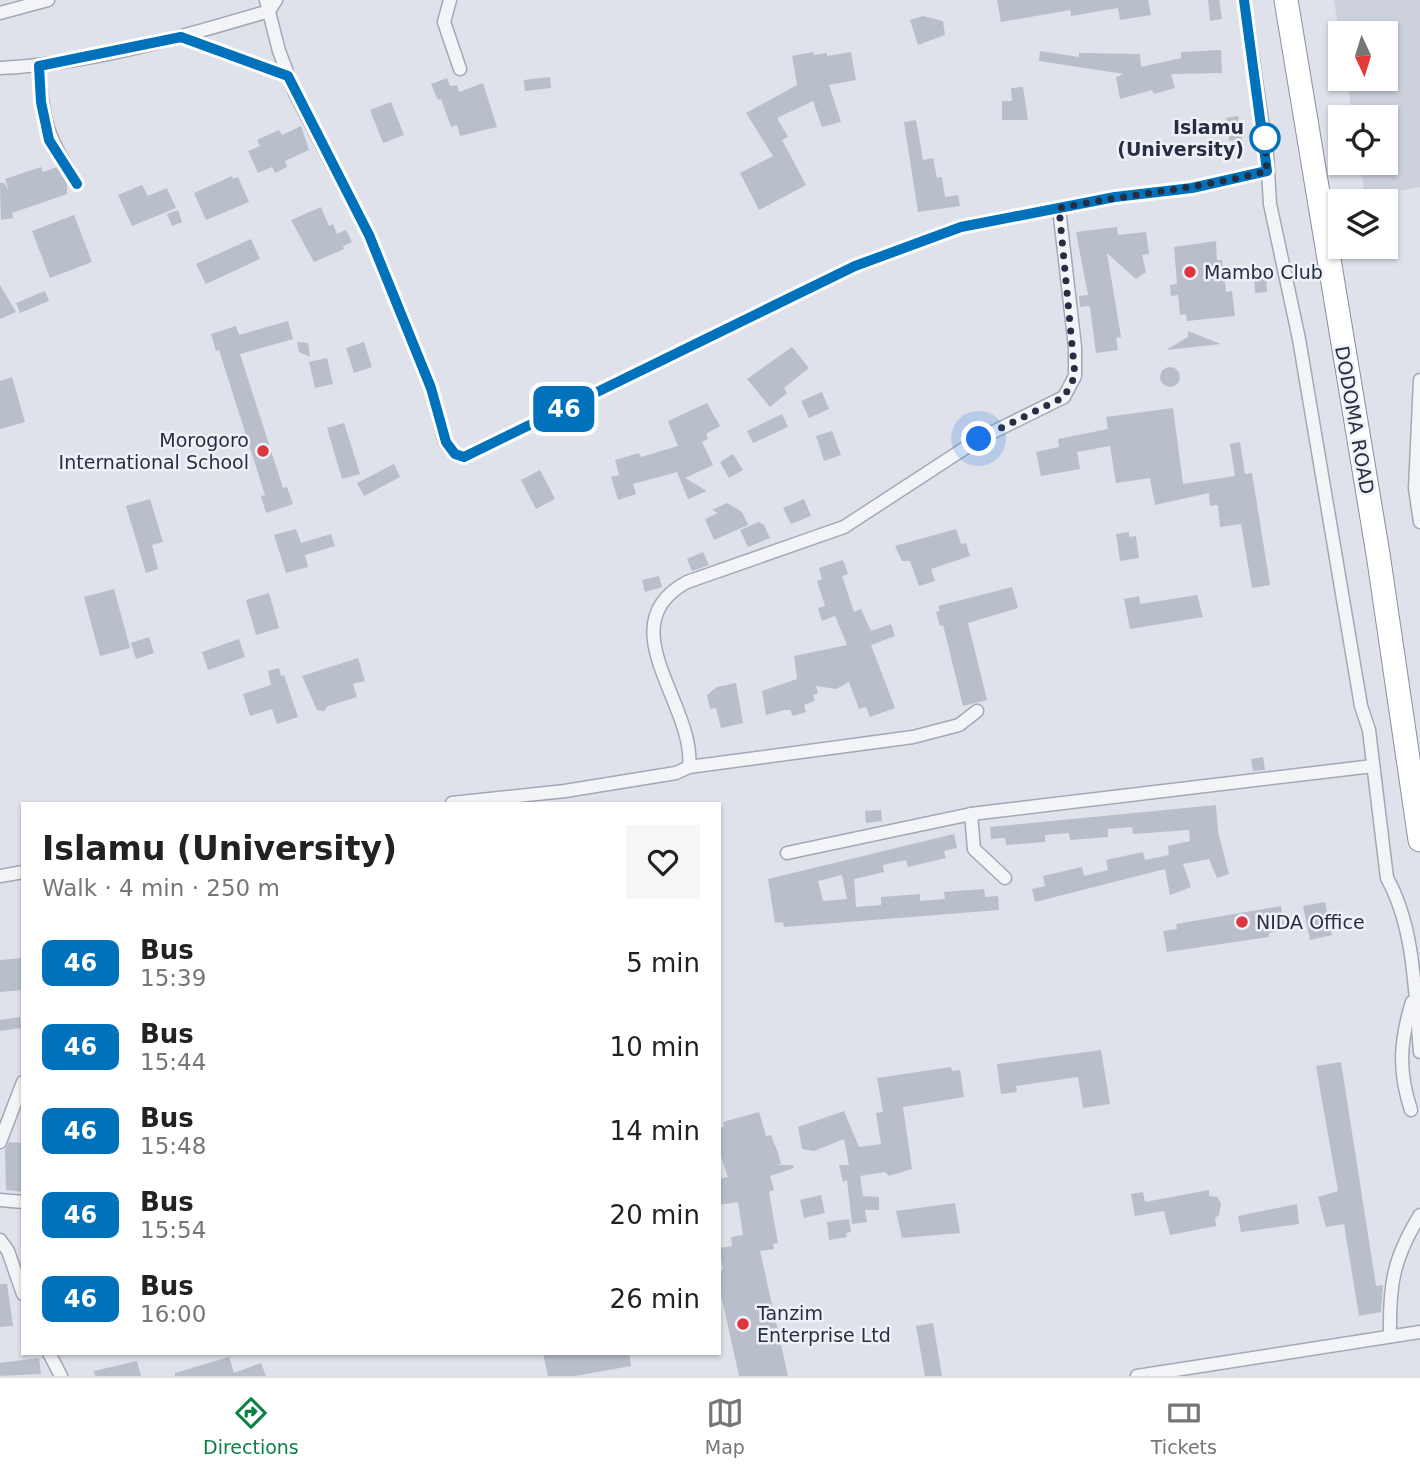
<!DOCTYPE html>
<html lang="en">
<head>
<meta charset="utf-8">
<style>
  body { margin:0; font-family:"DejaVu Sans",sans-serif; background:#f6f6f6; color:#222; height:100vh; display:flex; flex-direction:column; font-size:26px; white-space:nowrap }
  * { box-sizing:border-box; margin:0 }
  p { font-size:23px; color:#767676 }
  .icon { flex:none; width:38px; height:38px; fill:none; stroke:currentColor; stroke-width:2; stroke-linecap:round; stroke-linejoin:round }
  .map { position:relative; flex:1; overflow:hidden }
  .sheet { position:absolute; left:21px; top:802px; width:700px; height:553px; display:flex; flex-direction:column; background:#fff; border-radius:0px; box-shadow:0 2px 5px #0004 }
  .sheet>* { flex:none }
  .badge { padding:0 14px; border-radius:10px; font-size:24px; line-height:46px }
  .needle { width:46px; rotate:176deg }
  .buttons { position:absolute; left:1328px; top:21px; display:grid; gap:14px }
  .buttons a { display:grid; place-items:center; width:70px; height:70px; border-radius:0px; background:#fff; box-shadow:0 2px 5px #0004; font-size:35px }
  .you { position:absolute; width:35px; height:35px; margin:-18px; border:5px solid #fff; border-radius:50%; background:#1a73e8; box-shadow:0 0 0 10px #1a73e833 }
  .map>.badge { position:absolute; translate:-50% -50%; box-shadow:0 0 0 4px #fff }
  .round { display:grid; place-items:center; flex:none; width:74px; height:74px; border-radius:0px; background:#f6f6f6 }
  .head { display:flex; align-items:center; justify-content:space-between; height:119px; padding:0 21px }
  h1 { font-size:33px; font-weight:700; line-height:52px }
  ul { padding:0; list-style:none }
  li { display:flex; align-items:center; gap:21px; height:84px; padding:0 21px }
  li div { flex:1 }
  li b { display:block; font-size:26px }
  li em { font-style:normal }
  li .badge { min-width:77px; font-weight:700; text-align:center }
  .menu { display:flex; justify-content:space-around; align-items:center; height:98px; border-top:2px solid #e0e0e0; background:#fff; font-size:19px; color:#767676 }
  .menu a { display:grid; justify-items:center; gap:4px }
  .menu .selected { color:#0b8043 }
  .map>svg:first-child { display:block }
  .built { fill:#cdd1dc }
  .building { fill:#b8beca; fill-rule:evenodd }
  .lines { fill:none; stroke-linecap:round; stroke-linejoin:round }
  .street-casing { stroke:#a4a8b5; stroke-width:15 }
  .highway-casing { stroke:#858ea2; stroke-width:25 }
  .street { stroke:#f2f4f8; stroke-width:12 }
  .highway { stroke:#fff; stroke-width:23 }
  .line-casing { stroke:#fff; stroke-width:16 }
  .line { stroke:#0072bc; stroke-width:10 }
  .walk { stroke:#262e43; stroke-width:7; stroke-dasharray:0 12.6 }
  .stop-dot { fill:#fff; stroke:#0072bc; stroke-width:3.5 }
  .poi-dot { fill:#dd3641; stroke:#eff1f7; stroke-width:2.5 }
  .labels { text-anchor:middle; stroke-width:5; stroke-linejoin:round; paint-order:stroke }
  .stop-label { font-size:19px; font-weight:bold; fill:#262e43; stroke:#eff1f7; text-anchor:end }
  .poi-label { font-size:19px; fill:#262e43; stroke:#eff1f7; text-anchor:start }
  .street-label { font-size:19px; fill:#262e43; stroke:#eff1f7 }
</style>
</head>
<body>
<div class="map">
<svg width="1420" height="1376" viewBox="0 0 1420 1376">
  <rect width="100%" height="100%" fill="#dfe2ea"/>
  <path class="built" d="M1334,0H1420V187L1365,197L1360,163H1386V117H1352L1347,79H1386V33H1340V40Z"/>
  <g class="building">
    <path d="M997,0H1148L1151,15L1120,20L1118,8L1071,16L1070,10L1001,22Z"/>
    <path d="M1208,0H1219L1222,19L1210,21Z"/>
    <path d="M923,16L943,21L945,35L918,45L910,20Z"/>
    <path d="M1221,50L1222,73L1171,74L1175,88L1154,94L1152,90L1120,99L1116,77L1124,74L1039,61L1040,51L1079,57V53L1140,54L1141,67L1181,58V52Z"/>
    <path d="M813,52L814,55L827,53V56L851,52L856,80L829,85L841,122L822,127L813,101L777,118L788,137L782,140L806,185L759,210L740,173L773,156L746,113L797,85L792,56Z"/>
    <path d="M550,77L551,88L525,91L524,80Z"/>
    <path d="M447,78L450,86L457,85L459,92L483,83L497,127L460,136L457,125L451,127L441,99L438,100L431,84Z"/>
    <path d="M1023,87L1028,120H1002V101H1012L1011,88Z"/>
    <path d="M391,102L404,135L383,143L370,110Z"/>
    <path d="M1238,116L1242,139L1229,141L1226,118Z"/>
    <path d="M916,120L923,160L933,158L937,178L942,177L945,197L958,195L960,206L918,212L904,122Z"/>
    <path d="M301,126L309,150L285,161L287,167L275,173L272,167L258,173L248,151L260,146L257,140L279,130L282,135Z"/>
    <path d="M41,167L43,172L57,167L67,184V194L12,213L13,218L1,220L0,183H4L9,191L5,179Z"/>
    <path d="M232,176L233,179L238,177L249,202L206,220L194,193Z"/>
    <path d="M142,185L148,196L167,188L176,208L132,226L118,195Z"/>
    <path d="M321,207L329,226L333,224L337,234L346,230L352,242L343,246L344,249L314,262L291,220Z"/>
    <path d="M178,210L182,222L172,226L167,214Z"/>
    <path d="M74,215L92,262L50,278L32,231Z"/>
    <path d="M1117,227L1118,235L1146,232L1149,254L1142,255L1146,272L1136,279L1107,253L1121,337L1116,338L1118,350L1096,353L1090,306L1080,307L1079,296L1088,295L1076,232Z"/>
    <path d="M251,239L260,259L206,284L196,264Z"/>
    <path d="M1216,241L1217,260H1222L1226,292L1232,291L1235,316L1187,321L1186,314L1180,315L1178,295L1171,296L1170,285L1177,284L1174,247Z"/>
    <path d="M1266,273L1267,292L1255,293L1254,274Z"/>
    <path d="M0,285L16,312L0,319Z"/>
    <path d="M45,291L49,301L20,313L16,303Z"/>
    <path d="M288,321L293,339L240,354L283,488L287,487L293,504L266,513L261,496L265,495L219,350L216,351L211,334L236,326L239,335Z"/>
    <path d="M1188,331L1221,344L1166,350L1188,337Z"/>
    <path d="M297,342L308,343L310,357L299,352Z"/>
    <path d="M364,342L372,367L354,373L346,348Z"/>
    <path d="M792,347L809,368L784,388L787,393L770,407L747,379Z"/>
    <path d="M327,358L333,384L315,388L309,362Z"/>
    <circle cx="1170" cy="377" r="10"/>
    <path d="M12,377L25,422L0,429V381Z"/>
    <path d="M822,392L829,409L809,418L801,401Z"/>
    <path d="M707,403L720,426L706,434L708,439L702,442L713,465L685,478L707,491L688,499L677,472L633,484L636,494L618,500L611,477L619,475L615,460L639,453L641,457L678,446L668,421Z"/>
    <path d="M1173,408L1183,484L1235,476L1230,444L1240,442L1245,474L1252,473L1270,585L1252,588L1241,524L1220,527L1218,505L1210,506L1209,493L1155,505L1150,478L1116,483L1110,446L1077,452L1080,469L1041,476L1036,452L1059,447L1058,439L1108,429L1106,417Z"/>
    <path d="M782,414L788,427L753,443L747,431Z"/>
    <path d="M344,423L360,474L342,479L327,428Z"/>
    <path d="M832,431L841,455L824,461L816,436Z"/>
    <path d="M733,454L743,470L729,478L720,462Z"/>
    <path d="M394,464L400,477L364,496L357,483Z"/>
    <path d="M540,470L555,499L536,509L521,480Z"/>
    <path d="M150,499L163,542L152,545L158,569L146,573L126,506Z"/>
    <path d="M804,499L811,516L791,524L783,508Z"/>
    <path d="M727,503L742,512L748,525L714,540L705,519L718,513L712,510Z"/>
    <path d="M759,522L764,525L770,538L748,547L740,530Z"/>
    <path d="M296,529L301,543L331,534L335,546L305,555L308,567L286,573L274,535Z"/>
    <path d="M956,529L961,544L966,543L970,556L931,569L935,581L919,586L910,561H902L895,546Z"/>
    <path d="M1129,532V537L1136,536L1139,558L1120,561L1116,534Z"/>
    <path d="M703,552L709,565L692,571L687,559Z"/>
    <path d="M843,560L848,574L842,576L854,612L861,609L871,631L891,624L895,636L871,645L895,708L870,717L866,707L859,709L849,682L836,689L816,686L818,693L813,695L815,701L804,705L806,712L793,716L790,710H784L766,715L762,691L797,679L794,656L847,645L835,616L822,621L818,608L825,606L817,581L822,579L819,568Z"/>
    <path d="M659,576L662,587L645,592L642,580Z"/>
    <path d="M1012,587L1018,608L968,623L987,700L963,706L943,625L940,626L936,612L940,611L938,606Z"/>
    <path d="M114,589L130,648L100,656L84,597Z"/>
    <path d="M269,593L279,628L256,635L246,600Z"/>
    <path d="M1197,595L1203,617L1130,629L1124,599L1139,596L1140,604Z"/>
    <path d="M149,637L154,653L136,659L131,643Z"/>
    <path d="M239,639L245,657L208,670L202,652Z"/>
    <path d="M358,658L365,681L353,684L357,697L328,706L324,711L317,710L302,676Z"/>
    <path d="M279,668L281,676L284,675L298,717L277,724L272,709L250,716L243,694L271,685L268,671Z"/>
    <path d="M736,683L743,723L721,728L716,708L710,709L707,695L717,687Z"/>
    <path d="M1263,757L1265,770L1253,771L1251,759Z"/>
    <path d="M1216,805L1218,832L1229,874L1217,878L1209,859L1183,864L1191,887L1170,895L1165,869L1035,902L1032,889L1045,886L1043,876L1082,867L1084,876L1108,870L1106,860L1143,852L1145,860L1169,855L1168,846L1190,841L1189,830L1133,834L1132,827L1108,829V837L1070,840L1069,833L1045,835V842L1006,845L1005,838L991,839L990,827Z"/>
    <path d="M881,810L882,821L866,823L865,811Z"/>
    <path d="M954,834L957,848L944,851L946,858L908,867L906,860L883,865L884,872L854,879L856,907L881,905V897L920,894V901L945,899L944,892L984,889L985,897L998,896L999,910L784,927L783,922L775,923L768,879ZM842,875L847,899L823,901L818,881Z"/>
    <path d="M1325,902L1332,935L1310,940L1303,906Z"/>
    <path d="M1281,906L1285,930L1269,933V937L1167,952L1163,931L1177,929L1176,924Z"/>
    <path d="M22,958L23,990L0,992V960Z"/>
    <path d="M20,1017L21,1028L0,1031V1020Z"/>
    <path d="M1101,1050L1110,1104L1083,1108L1078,1077L1016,1086L1017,1092L1001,1094L997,1064Z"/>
    <path d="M1341,1062L1376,1286L1383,1285L1381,1312L1359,1316L1344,1224L1326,1227L1318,1197L1338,1191L1316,1066Z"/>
    <path d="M951,1067L952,1071L960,1070L964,1097L903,1107L912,1169L889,1176L885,1172L860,1176L863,1196L879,1197V1210H865L867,1222L852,1224L847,1180L843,1182L839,1165H849L844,1139L814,1151L802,1149L798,1127L844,1111L859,1147L881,1144L876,1113L883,1112L877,1078Z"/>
    <path d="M759,1112L766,1136L771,1135L778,1153L781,1164L776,1165H793L794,1168L770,1176L774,1190L769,1192L778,1243L773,1244L774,1249L760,1251L788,1376H739L719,1286V1270H723L719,1248L732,1246L731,1237L743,1235L738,1202L719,1205V1179L728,1177L719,1151V1128L724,1127L723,1122Z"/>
    <path d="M9,1142L23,1143V1192L6,1190L5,1149Z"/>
    <path d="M1209,1190V1196L1217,1197L1221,1203L1219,1215L1215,1218L1216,1226L1170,1235L1164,1211L1135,1216L1131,1194L1143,1192L1145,1202Z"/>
    <path d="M821,1195L825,1213L804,1218L800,1200Z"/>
    <path d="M955,1203L960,1233L902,1238L896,1211Z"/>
    <path d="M1297,1204L1299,1224L1241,1232L1238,1216Z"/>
    <path d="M849,1219L851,1232L846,1233L847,1237L829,1240L827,1222Z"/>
    <path d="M0,1284H7L13,1326L0,1327Z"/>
    <path d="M933,1323L942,1376H925L916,1326Z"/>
    <path d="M543,1353H629L631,1366L575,1376H548Z"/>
    <path d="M229,1357L234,1373L261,1363L266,1376H175V1373Z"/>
    <path d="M39,1358L41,1374L0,1376V1363Z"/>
    <path d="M137,1361L141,1376H95L94,1371Z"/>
  </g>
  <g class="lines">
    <defs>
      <g id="street">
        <path d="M266,0L279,51L295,93L369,235L431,388L445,442L455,454L464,457L855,266L961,227L1115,197L1192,188L1267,171"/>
        <path d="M450,0L444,22L460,69"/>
        <path d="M1244,0L1267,155L1270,204L1299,339L1361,706L1369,730L1387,878C1415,928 1415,995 1420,1052"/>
        <path d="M0,13L48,0"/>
        <path d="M181,37L288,76"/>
        <path d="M39,66C42,123 48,137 77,184"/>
        <path d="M0,68C92,64 181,37 269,11L276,0"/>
        <path d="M1420,380L1415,488L1420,522"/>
        <path d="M689,767L913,737L959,725L977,711"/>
        <path d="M452,803L565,791L676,773L689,767C696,705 607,625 687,582L844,527L979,439L1064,397L1075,376V347L1059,208"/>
        <path d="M971,814L1373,766"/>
        <path d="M787,853L971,814L974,849L1005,878"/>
        <path d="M0,876L23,872"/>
        <path d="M1411,1110C1398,1071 1400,1041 1412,1002"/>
        <path d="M0,1142L23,1082"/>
        <path d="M0,1200L23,1202"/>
        <path d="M0,1240L8,1251L23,1294"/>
        <path d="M1390,1336C1389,1285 1393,1259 1420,1215"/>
        <path d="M49,1353L61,1376"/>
        <path d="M1137,1376L1420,1332"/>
      </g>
      <path id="highway" d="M1286,0L1378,554L1420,840"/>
    </defs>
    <use href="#street" class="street-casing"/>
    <use href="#highway" class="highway-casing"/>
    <use href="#street" class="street"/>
    <use href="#highway" class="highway"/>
  </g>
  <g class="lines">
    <defs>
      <path id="line" d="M77,184L49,140L41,102L39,66L181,37L288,76L369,235L431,388L446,442L455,454L464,457L855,266L961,227L1115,197L1192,188L1267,171L1244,0"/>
    </defs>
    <use href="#line" class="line-casing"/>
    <use href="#line" class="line"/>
    <path class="walk" d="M979,439L1064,397L1075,376L1059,208C1128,194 1199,189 1267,171L1264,131L1265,138"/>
  </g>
  <circle class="stop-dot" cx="1265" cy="138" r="14"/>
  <g class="poi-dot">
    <circle cx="1190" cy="272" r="7"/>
    <circle cx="263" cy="451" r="7"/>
    <circle cx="1242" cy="922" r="7"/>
    <circle cx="743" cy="1324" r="7"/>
  </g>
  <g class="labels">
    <g class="stop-label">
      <text x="1244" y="134">Islamu<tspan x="1244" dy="22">(University)</tspan></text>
    </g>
    <g class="poi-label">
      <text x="1204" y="279">Mambo Club</text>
      <text x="249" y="447" text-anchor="end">Morogoro<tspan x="249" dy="22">International School</tspan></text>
      <text x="1256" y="929">NIDA Office</text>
      <text x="757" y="1320">Tanzim<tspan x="757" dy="22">Enterprise Ltd</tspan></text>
    </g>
    <g class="street-label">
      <text transform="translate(1355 420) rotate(80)" y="7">DODOMA ROAD</text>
    </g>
  </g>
</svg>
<div class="buttons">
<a><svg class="needle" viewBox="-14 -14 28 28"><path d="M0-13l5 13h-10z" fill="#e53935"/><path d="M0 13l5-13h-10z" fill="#767676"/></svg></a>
<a><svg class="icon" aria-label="locate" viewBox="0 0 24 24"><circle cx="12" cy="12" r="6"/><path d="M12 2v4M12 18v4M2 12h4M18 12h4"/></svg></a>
<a><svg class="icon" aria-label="layers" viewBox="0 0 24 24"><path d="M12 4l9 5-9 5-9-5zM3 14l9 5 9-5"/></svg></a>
</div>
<div class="you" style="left:979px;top:439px"></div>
<b class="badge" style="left:564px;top:409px;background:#0072bc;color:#fff">46</b>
<section class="sheet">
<div class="head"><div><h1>Islamu (University)</h1><p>Walk · 4 min · 250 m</p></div><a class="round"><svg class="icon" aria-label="heart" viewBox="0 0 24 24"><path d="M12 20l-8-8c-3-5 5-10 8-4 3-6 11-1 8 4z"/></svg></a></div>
<ul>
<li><span class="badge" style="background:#0072bc;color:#fff">46</span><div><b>Bus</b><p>15:39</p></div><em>5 min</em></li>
<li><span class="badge" style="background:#0072bc;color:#fff">46</span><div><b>Bus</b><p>15:44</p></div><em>10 min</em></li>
<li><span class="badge" style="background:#0072bc;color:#fff">46</span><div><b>Bus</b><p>15:48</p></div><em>14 min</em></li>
<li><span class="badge" style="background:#0072bc;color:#fff">46</span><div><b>Bus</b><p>15:54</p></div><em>20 min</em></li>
<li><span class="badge" style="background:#0072bc;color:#fff">46</span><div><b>Bus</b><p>16:00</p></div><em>26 min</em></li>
</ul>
</section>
</div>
<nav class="menu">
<a class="selected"><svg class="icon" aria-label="directions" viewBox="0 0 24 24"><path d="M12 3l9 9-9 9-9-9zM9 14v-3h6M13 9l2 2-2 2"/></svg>Directions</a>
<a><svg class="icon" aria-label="map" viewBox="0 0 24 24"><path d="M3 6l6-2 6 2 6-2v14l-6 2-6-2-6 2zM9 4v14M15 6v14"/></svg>Map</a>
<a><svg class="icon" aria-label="tickets" viewBox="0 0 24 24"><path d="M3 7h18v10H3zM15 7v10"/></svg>Tickets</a>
</nav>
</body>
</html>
